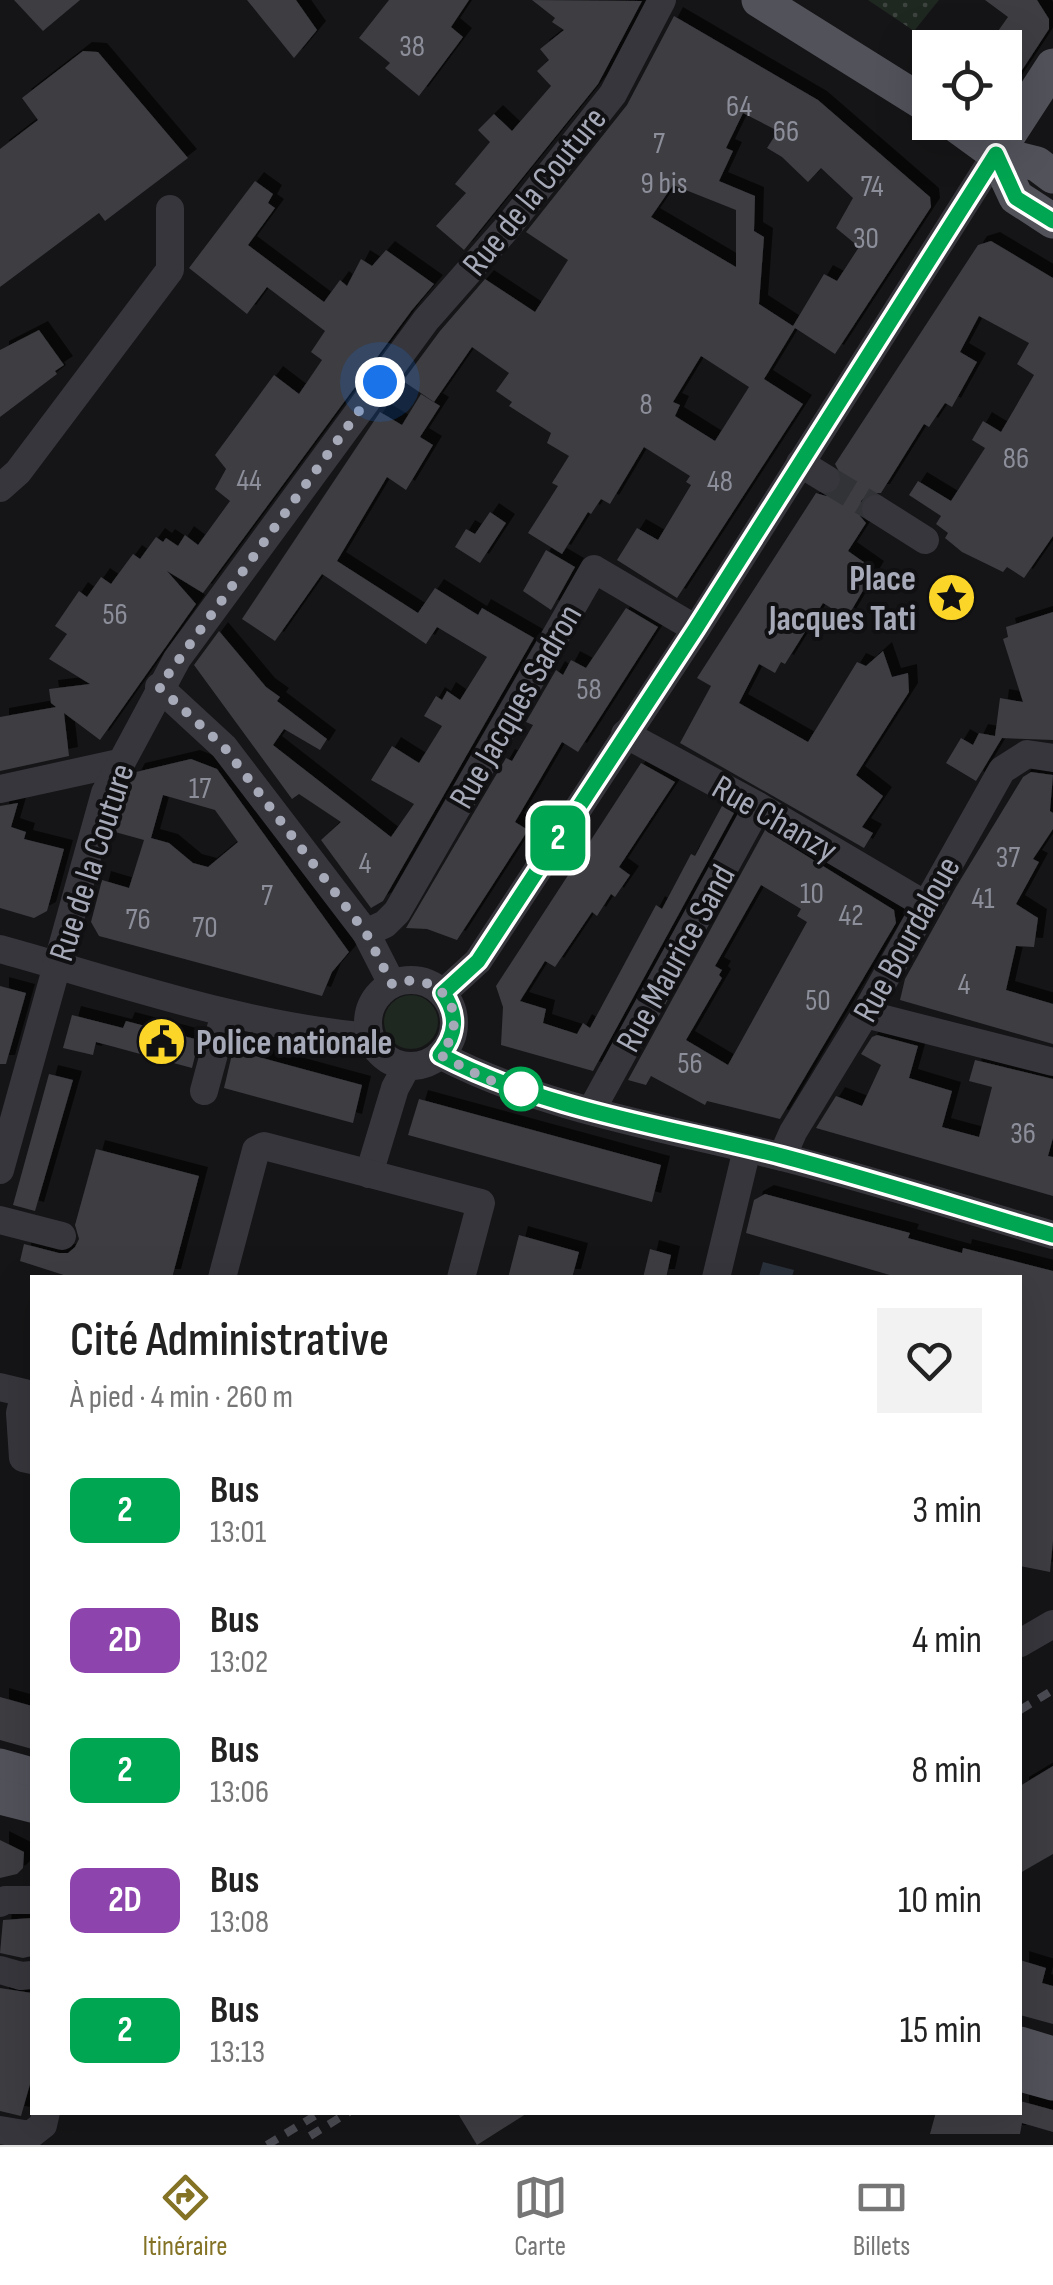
<!DOCTYPE html>
<html lang="fr">
<head>
<meta charset="utf-8">
<style>
  body { margin:0; font-family:"Sofia Sans Condensed",sans-serif; background:#f2f2f2; color:#222; height:100vh; display:flex; flex-direction:column; font-size:38px; white-space:nowrap }
  * { box-sizing:border-box; margin:0 }
  p { font-size:32px; color:#767676 }
  .icon { flex:none; width:55px; height:55px; fill:none; stroke:currentColor; stroke-width:2; stroke-linecap:round; stroke-linejoin:round }
  .map { position:relative; flex:1; overflow:hidden }
  .side { position:absolute; left:30px; top:1275px; width:992px; height:840px; display:flex; flex-direction:column; background:#fff; border-radius:0px; box-shadow:0 10px 40px #0002 }
  .side>* { flex:none }
  .badge { padding:0 20px; border-radius:15px; font-size:35px; line-height:65px }
  .fabs { position:absolute; left:912px; top:30px; display:grid; gap:20px }
  .fabs a { display:grid; place-items:center; width:110px; height:110px; border-radius:0px; background:#fff; box-shadow:0 10px 40px #0002; font-size:50px }
  .you { position:absolute; width:50px; height:50px; margin:-25px; border:8px solid #fff; border-radius:50%; background:#1a73e8; box-shadow:0 0 0 15px #1a73e833 }
  .map>.badge { position:absolute; translate:-50% -50%; box-shadow:0 0 0 5px #fff }
  .round { display:grid; place-items:center; flex:none; width:105px; height:105px; border-radius:0px; background:#f2f2f2 }
  .overview { display:flex; align-items:center; justify-content:space-between; height:170px; padding:0 40px }
  h1 { font-size:48px; font-weight:600; line-height:75px }
  ul { padding:0; list-style:none }
  li { display:flex; align-items:center; gap:30px; height:130px; padding:0 40px }
  li div { flex:1 }
  li b { display:block; font-size:38px }
  li em { font-style:normal }
  li .badge { min-width:110px; font-weight:700; text-align:center }
  .dock { display:flex; justify-content:space-around; align-items:center; height:140px; border-top:2px solid #e0e0e0; background:#fff; font-size:28px; color:#767676 }
  .dock a { display:grid; justify-items:center; gap:5px }
  .dock .selected { color:#847325 }
  .map>svg:first-child { display:block }
  .grass { fill:url(#grass-dots) }
  .green { fill:#1f2721 }
  .water { fill:#2a313b }
  .building { fill:#3c3d42; fill-rule:evenodd; filter:url(#shadow) }
  .lines { fill:none; stroke-linecap:round; stroke-linejoin:round }
  .minor-tunnel { stroke:#323337; stroke-width:28; stroke-dasharray:28 14; stroke-linecap:butt }
  .minor { stroke:#36363c; stroke-width:28 }
  .major { stroke:#52525b; stroke-width:35 }
  .rail { stroke:#4b4b53; stroke-width:8; stroke-dasharray:12 10; stroke-linecap:butt }
  .line-casing { stroke:#fff; stroke-width:22 }
  .line { stroke:#00a651; stroke-width:15 }
  .walk { stroke:#a6a9b8; stroke-width:10; stroke-dasharray:0 18 }
  .stop-dot { fill:#fff; stroke:#00a651; stroke-width:5 }
  .labels { text-anchor:middle; stroke-width:8; stroke-linejoin:round; paint-order:stroke }
  .number-label { font-size:30px; fill:#8c8e9a }
  .street-label { font-size:35px; fill:#a6a9b8; stroke:#101012 }
  .poi-label { font-size:35px; font-weight:bold; fill:#a6a9b8; stroke:#101012; text-anchor:end }
</style>
</head>
<body>
<div class="map">
<svg width="1053" height="2145" viewBox="0 0 1053 2145">
  <defs>
    <pattern id="grass-dots" width="8" height="8" patternUnits="userSpaceOnUse" patternTransform="scale(2.5)"><rect width="8" height="8" fill="#1f2721"/><path d="M2 2h.1M6 6h.1" fill="none" stroke="#3d443f" stroke-width="1.8" stroke-linecap="round"/></pattern>
    <filter id="shadow"><feDropShadow dx="9" dy="-9" stdDeviation="0" flood-color="#0009"/></filter>
  </defs>
  <rect width="100%" height="100%" fill="#151517"/>
  <path class="grass" d="M868,0H939L914,31Z"/>
  <circle class="green" cx="411" cy="1022" r="27"/>
  <path class="water" d="M763,1262L794,1270L792,1277L759,1276Z"/>
  <g class="building">
    <path d="M14,0H80L43,31Z"/>
    <path d="M247,0H296L317,30L294,58Z"/>
    <path d="M389,0H469L451,27L463,37L419,96L385,68L390,63L359,38Z"/>
    <path d="M532,0L642,1L598,84L464,250L436,226L466,193L455,184L490,142L478,130L494,114L512,131L551,86L537,71L549,60L540,49L564,30L552,22L555,18Z"/>
    <path d="M985,0H1037L1049,19V29L1005,96V48H986L1008,17Z"/>
    <path d="M674,16L818,100L930,197L931,207L835,354L795,328L764,379L803,404L677,598L617,560L637,528L658,540L691,485L686,482L690,476L644,447L610,504L601,499L591,514L588,512L562,554L528,533L558,486L552,483L569,456L547,443L551,433L509,406L512,402L496,391L509,373L472,347L434,402L403,381L440,331L485,279L535,312L568,260L526,232L627,105ZM743,113L778,131L767,148L782,157L808,182L821,168L853,198L836,228L859,247L837,281L824,274L793,326L759,304L764,237L754,231L755,196L719,181L733,151L726,148ZM673,185L736,210V267L651,217ZM701,356L749,387L715,441L675,416L680,405L673,402Z"/>
    <path d="M83,51L98,52L188,158L105,221L99,213L0,287V149L38,120L22,98Z"/>
    <path d="M255,181L273,194L268,203L275,208L248,245L324,302L340,280L347,286L361,259L372,266L386,250L434,284L412,310L203,593L167,571L196,604L100,740L64,713L69,756L0,771V717L56,707L51,703L49,689L90,684L49,659L67,634L55,626L79,591L87,597L101,577L111,584L133,554L140,559L156,537L163,542L166,538L178,546L185,535L198,545L230,501L215,489L226,469L215,455L274,375L299,394L322,360L311,352L325,331L267,287L247,314L189,268Z"/>
    <path d="M991,241L1053,278V536L1024,578L1007,567L1003,572L962,552L945,538L948,533L936,524L941,516L909,495L918,481L951,501L985,448L972,440L983,421L1001,432L1034,375L1017,364L1029,343L979,316L960,352L977,362L952,407L945,403L929,427L924,424L881,493H869L861,501L860,516L866,523L848,551L875,570L847,618L823,603L785,664L781,662L775,673L759,664L739,703L808,742L857,662L866,666L883,651L892,677L908,673L909,692L856,775L883,796L862,827L873,833L864,848L680,743L711,686L697,678L816,493L826,496L840,489L843,479L835,464L978,245Z"/>
    <path d="M39,330L64,365L55,371L57,374L0,417V350Z"/>
    <path d="M421,394L440,406L420,437L433,445L406,490L387,477L337,561L418,613L435,588L478,615L482,608L534,638L383,901L371,908L321,840L341,822L299,794L292,799L194,665L219,631L266,687L280,697L277,701L327,739L320,750L284,729L273,745L391,837L414,804L371,780L392,746L419,763L442,726L424,716L436,696L442,700L447,691L460,700L487,657L437,627L426,644L322,574L275,641L242,619L380,412L402,425Z"/>
    <path d="M490,512L506,523L480,563L455,547L466,529L475,534Z"/>
    <path d="M546,550L575,567L551,610L523,591Z"/>
    <path d="M626,608L658,627L578,752L562,742L515,822L528,830L457,940L427,929L406,928L506,758L512,761L533,725L526,722L556,670L563,675L571,660L586,668Z"/>
    <path d="M1053,612V740L1002,738L976,781L946,763L961,738L973,745L979,733L995,736L1000,698L1023,702L1003,639L1008,637L1006,627Z"/>
    <path d="M191,759L217,769L349,952L332,972L322,996L99,936L91,922L102,880L129,888L144,840L115,832L126,790L136,772ZM163,795L215,810L238,842L208,867L193,863L169,843L151,838Z"/>
    <path d="M641,763L675,782L619,867L630,875L615,897L611,894L597,916L592,912L555,967L545,961L520,1001L546,1009L543,1023L577,1034L583,1023L590,1028L656,905L662,909L691,854L695,856L722,806L734,813L593,1071L501,1045L503,1007L496,986Z"/>
    <path d="M1031,772L1053,775L1050,811L1053,813V829L1033,859L1039,862L1016,904L1038,918L1034,947L1016,946L1006,990L1053,1004V1044L900,1000L905,979L956,887L1023,777Z"/>
    <path d="M18,803L11,827L26,832L24,839L64,849L47,911L34,918L0,908V806Z"/>
    <path d="M765,830L894,910L896,923L780,1119L707,1101L705,1105L651,1076L646,1085L628,1080ZM761,885L801,909L797,916L807,922L728,1065L686,1040L722,978L719,975L722,970L715,966Z"/>
    <path d="M0,986L26,993L6,1064H0Z"/>
    <path d="M72,1015L123,1028L126,1021L199,1040L192,1068L96,1042L93,1055L63,1048Z"/>
    <path d="M877,1035L918,1046L909,1078L952,1091L942,1127L979,1137L992,1087L969,1081L975,1060L1053,1079V1138L1048,1156L1053,1157V1196L816,1128L836,1096L862,1106L881,1065L861,1054L872,1037Z"/>
    <path d="M233,1050L362,1085L353,1123L224,1088Z"/>
    <path d="M49,1074L73,1080L35,1211L13,1205Z"/>
    <path d="M419,1099L661,1165L652,1202L408,1135Z"/>
    <path d="M96,1149L199,1176L172,1278H73L20,1261L24,1244L59,1253H68L75,1247L79,1239L75,1225Z"/>
    <path d="M765,1194L910,1233L908,1238L962,1253L963,1248L1053,1271V1541L1050,1572L1020,1566V1278H900L746,1233L754,1200Z"/>
    <path d="M519,1235L579,1252L572,1278H508Z"/>
    <path d="M650,1249L671,1255L666,1278H643Z"/>
    <path d="M0,1697L32,1706V1749L0,1740Z"/>
    <path d="M1053,1766V1854L1020,1873V1786Z"/>
    <path d="M0,1840L24,1852L23,1868L17,1874L0,1878Z"/>
    <path d="M32,1918V1956L23,1958L0,1953L3,1920Z"/>
    <path d="M1020,1960L1046,1968L1042,1983L1053,1986V2024L1020,2015Z"/>
    <path d="M0,1988L32,1993V2077L21,2116L0,2111Z"/>
    <path d="M1020,2101L1053,2110V2132L1022,2123L1020,2134H930L936,2112H1020Z"/>
    <path d="M457,2112H529L477,2145Z"/>
  </g>
  <g class="lines">
    <path class="minor-tunnel" d="M826,479L876,509"/>
    <g class="minor">
      <path d="M800,463L826,479"/>
      <path d="M0,488L18,472L170,270V209"/>
      <path d="M876,509L925,540"/>
      <path d="M159,687L224,747L366,933L392,984"/>
      <path d="M625,734L758,806L924,904"/>
      <path d="M0,789L119,763"/>
      <path d="M366,933L385,924L397,912L594,569L696,629"/>
      <path d="M0,949C122,983 244,1026 370,1037"/>
      <circle cx="411" cy="1023" r="43"/>
      <path d="M443,993L478,961L696,629L996,154"/>
      <path d="M865,1014L1053,1062"/>
      <path d="M440,1055C545,1110 669,1128 782,1157C873,1180 963,1209 1053,1235"/>
      <path d="M204,1091L225,1013"/>
      <path d="M592,1109L758,806"/>
      <path d="M782,1157L793,1132L865,1014L1002,770L1027,754L1053,758"/>
      <path d="M0,1170L105,793L177,659L426,320L506,229L613,94L662,0"/>
      <path d="M369,1174L395,1088L407,1066"/>
      <path d="M0,1220L62,1236"/>
      <path d="M222,1278L256,1150L264,1146L481,1203L461,1278"/>
      <path d="M716,1278L747,1149"/>
      <path d="M0,1387L25,1393L20,1413L23,1458L32,1460"/>
      <path d="M1020,1643L1053,1624"/>
      <path d="M0,1903L5,1900H32"/>
      <path d="M0,1970L21,1976L32,1975"/>
      <path d="M0,2130L30,2135L43,2125L46,2112"/>
    </g>
    <g class="major">
      <path d="M759,0L930,107"/>
      <path d="M952,122L996,154L1037,164L1053,176"/>
      <path d="M996,154L1053,66"/>
      <path d="M996,154L1016,197L1053,221"/>
      <path d="M0,1766L32,1775"/>
      <path d="M0,1797L32,1805"/>
      <path d="M1020,2044L1053,2054"/>
      <path d="M1020,2074L1053,2083"/>
    </g>
    <g class="rail">
      <path d="M1020,1710L1053,1690"/>
      <path d="M310,2136L349,2112"/>
      <path d="M267,2145L321,2112"/>
    </g>
  </g>
  <g class="lines">
    <defs>
      <path id="line" d="M1053,221L1016,198L996,154L696,628L478,961L443,993C458,1015 457,1034 440,1055C545,1110 669,1127 782,1156C873,1180 963,1209 1053,1235"/>
    </defs>
    <use href="#line" class="line-casing"/>
    <use href="#line" class="line"/>
    <path class="walk" d="M380,382L159,687L224,747L366,933L392,984C441,968 474,1015 440,1055L486,1079L521,1089"/>
  </g>
  <defs>
    <symbol id="sight-disc" viewBox="-11 -11 22 22"><circle r="9.5" fill="#fbd629" stroke="#101012"/><path d="M0-6L1.8-2.2L6-1.7L2.9 1.2L3.7 5.4L0 3.3L-3.7 5.4L-2.9 1.2L-6-1.7L-1.8-2.2Z" fill="#111"/></symbol>
    <symbol id="civic-disc" viewBox="-11 -11 22 22"><circle r="9.5" fill="#fbd629" stroke="#101012"/><path d="M-.6-6.5H3V-4.5H.6V-3L4-1V1h2V6H-6V1h2V-1L-.6-3ZM-1.2 2.5V6h2.4V2.5Z" fill="#111"/></symbol>
  </defs>
  <g fill-rule="evenodd">
    <use href="#sight-disc" x="924" y="570" width="55" height="55"/>
    <use href="#civic-disc" x="134" y="1014" width="55" height="55"/>
  </g>
  <circle class="stop-dot" cx="521" cy="1089" r="20"/>
  <g class="labels">
    <g class="number-label">
      <text x="412" y="56">38</text>
      <text x="739" y="116">64</text>
      <text x="786" y="141">66</text>
      <text x="659" y="153">7</text>
      <text x="664" y="193">9 bis</text>
      <text x="872" y="196">74</text>
      <text x="866" y="248">30</text>
      <text x="646" y="414">8</text>
      <text x="1016" y="468">86</text>
      <text x="249" y="490">44</text>
      <text x="720" y="491">48</text>
      <text x="115" y="624">56</text>
      <text x="589" y="699">58</text>
      <text x="200" y="798">17</text>
      <text x="1008" y="867">37</text>
      <text x="365" y="873">4</text>
      <text x="812" y="903">10</text>
      <text x="267" y="905">7</text>
      <text x="983" y="908">41</text>
      <text x="851" y="925">42</text>
      <text x="138" y="929">76</text>
      <text x="205" y="937">70</text>
      <text x="964" y="994">4</text>
      <text x="818" y="1010">50</text>
      <text x="690" y="1073">56</text>
      <text x="1023" y="1143">36</text>
    </g>
    <g class="street-label">
      <text transform="translate(534 191) rotate(-51)" y="12">Rue de la Couture</text>
      <text transform="translate(515 706) rotate(-60)" y="12">Rue Jacques Sadron</text>
      <text transform="translate(775 818) rotate(30)" y="12">Rue Chanzy</text>
      <text transform="translate(91 862) rotate(-72)" y="12">Rue de la Couture</text>
      <text transform="translate(906 939) rotate(-61)" y="12">Rue Bourdaloue</text>
      <text transform="translate(675 958) rotate(-61)" y="12">Rue Maurice Sand</text>
    </g>
    <g class="poi-label">
      <text x="916" y="590">Place<tspan x="916" dy="40">Jacques Tati</tspan></text>
      <text x="196" y="1054" text-anchor="start">Police nationale</text>
    </g>
  </g>
</svg>
<div class="fabs">
<a><svg class="icon" aria-label="locate" viewBox="0 0 24 24"><circle cx="12" cy="12" r="6"/><path d="M12 2v4M12 18v4M2 12h4M18 12h4"/></svg></a>
</div>
<div class="you" style="left:380px;top:382px"></div>
<b class="badge" style="left:558px;top:838px;background:#00a651;color:#fff">2</b>
<section class="side">
<div class="overview"><div><h1>Cité Administrative</h1><p>À pied · 4 min · 260 m</p></div><a class="round"><svg class="icon" aria-label="heart" viewBox="0 0 24 24"><path d="M12 20l-8-8c-3-5 5-10 8-4 3-6 11-1 8 4z"/></svg></a></div>
<ul>
<li><span class="badge" style="background:#00a651;color:#fff">2</span><div><b>Bus</b><p>13:01</p></div><em>3 min</em></li>
<li><span class="badge" style="background:#8e44ad;color:#fff">2D</span><div><b>Bus</b><p>13:02</p></div><em>4 min</em></li>
<li><span class="badge" style="background:#00a651;color:#fff">2</span><div><b>Bus</b><p>13:06</p></div><em>8 min</em></li>
<li><span class="badge" style="background:#8e44ad;color:#fff">2D</span><div><b>Bus</b><p>13:08</p></div><em>10 min</em></li>
<li><span class="badge" style="background:#00a651;color:#fff">2</span><div><b>Bus</b><p>13:13</p></div><em>15 min</em></li>
</ul>
</section>
</div>
<nav class="dock">
<a class="selected"><svg class="icon" aria-label="directions" viewBox="0 0 24 24"><path d="M12 3l9 9-9 9-9-9zM9 14v-3h6M13 9l2 2-2 2"/></svg>Itinéraire</a>
<a><svg class="icon" aria-label="map" viewBox="0 0 24 24"><path d="M3 6l6-2 6 2 6-2v14l-6 2-6-2-6 2zM9 4v14M15 6v14"/></svg>Carte</a>
<a><svg class="icon" aria-label="tickets" viewBox="0 0 24 24"><path d="M3 7h18v10H3zM15 7v10"/></svg>Billets</a>
</nav>
</body>
</html>
